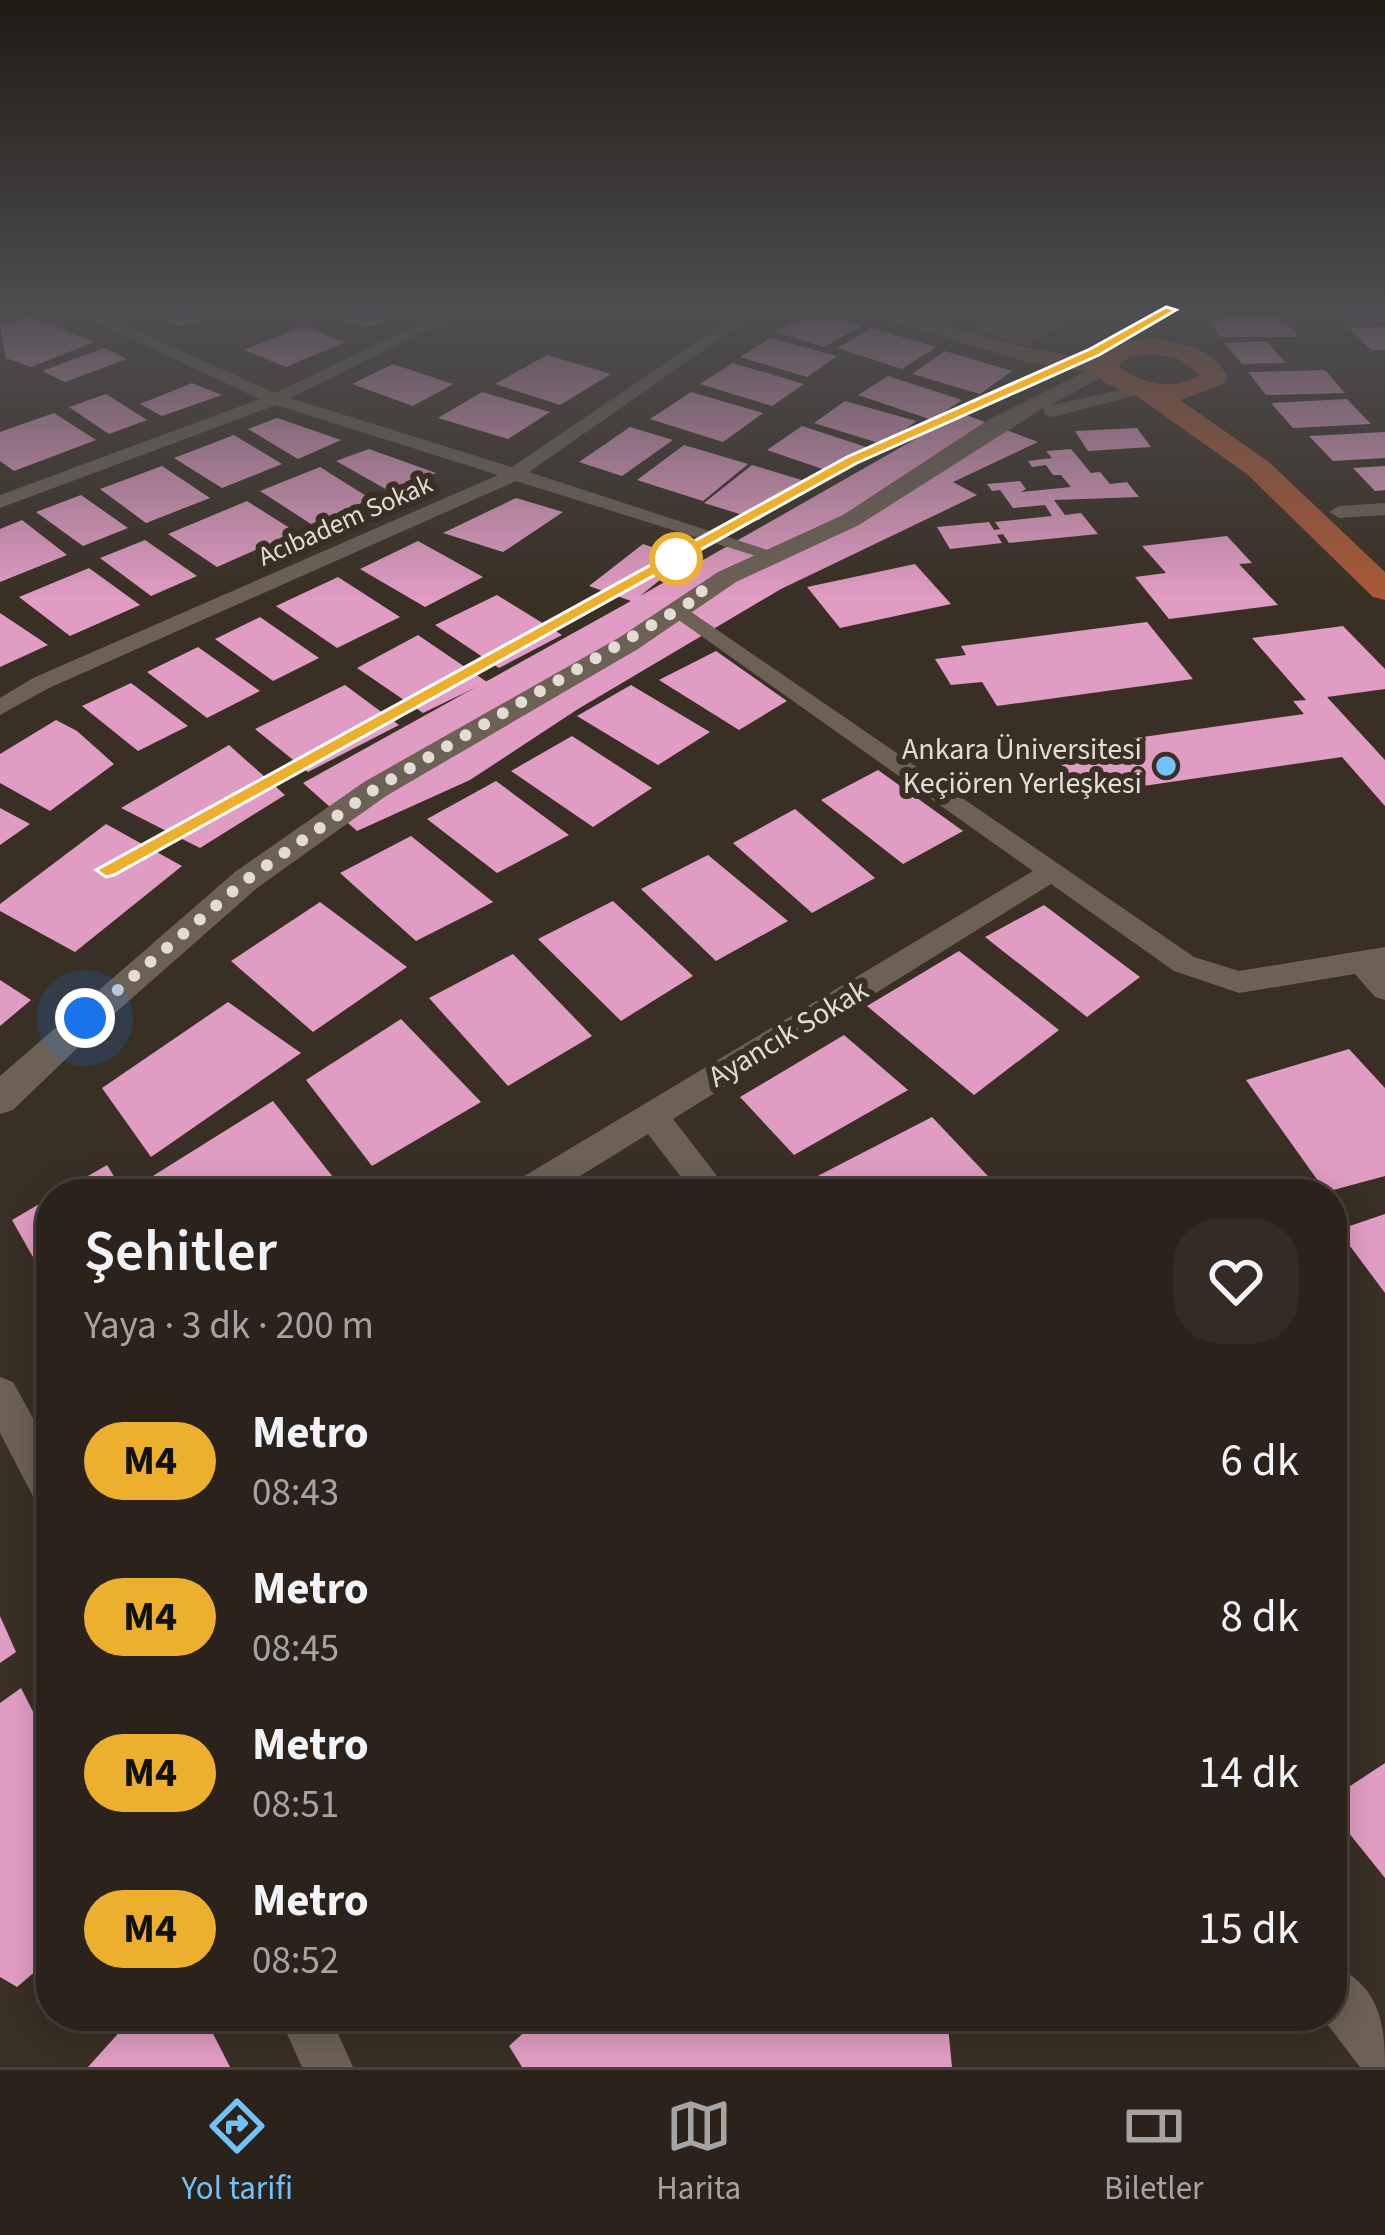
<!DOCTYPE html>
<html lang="tr">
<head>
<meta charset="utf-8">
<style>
  body { margin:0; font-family:"Source Sans 3",sans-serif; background:#332b24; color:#f1f3f6; height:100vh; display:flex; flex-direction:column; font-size:45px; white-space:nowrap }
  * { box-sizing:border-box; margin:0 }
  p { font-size:39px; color:#a6a4a3 }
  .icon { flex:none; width:66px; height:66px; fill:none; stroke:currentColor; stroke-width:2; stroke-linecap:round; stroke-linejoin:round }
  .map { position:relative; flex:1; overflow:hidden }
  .sheet { position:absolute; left:36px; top:1179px; width:1311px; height:852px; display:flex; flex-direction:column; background:#2b231b; border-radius:48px; box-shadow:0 6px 30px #0003,0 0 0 3px #47403a }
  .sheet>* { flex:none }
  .badge { padding:0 24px; border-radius:39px; font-size:42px; line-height:78px }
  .you { position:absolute; width:60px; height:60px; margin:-30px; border:9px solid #fff; border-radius:50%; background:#1a73e8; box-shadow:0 0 0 18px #1a73e833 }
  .map>.badge { position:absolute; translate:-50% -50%; box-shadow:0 0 0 6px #fff }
  .round { display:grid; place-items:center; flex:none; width:126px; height:126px; border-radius:48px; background:#332b24 }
  .headline { display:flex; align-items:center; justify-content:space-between; height:204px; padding:0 48px }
  h1 { font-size:57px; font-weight:600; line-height:90px }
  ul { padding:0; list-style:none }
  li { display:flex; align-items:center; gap:36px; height:156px; padding:0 48px }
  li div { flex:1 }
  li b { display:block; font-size:45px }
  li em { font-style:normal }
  li .badge { min-width:132px; font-weight:700; text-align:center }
  .tabs { display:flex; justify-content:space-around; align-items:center; height:168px; border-top:3px solid #47403a; background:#2b231b; font-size:33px; color:#a6a4a3 }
  .tabs a { display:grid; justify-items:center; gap:6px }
  .tabs .on { color:#73c1f6 }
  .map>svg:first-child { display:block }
  .green { fill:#6f522f }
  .building { fill:#e19cc3 }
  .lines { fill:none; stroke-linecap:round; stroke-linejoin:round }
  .minor { fill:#6d6155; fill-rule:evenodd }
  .tertiary { fill:#6d6155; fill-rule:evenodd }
  .secondary { fill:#8b5d46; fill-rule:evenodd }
  .primary { fill:#a95937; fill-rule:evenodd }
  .line { fill:#edaf2e; stroke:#fff; stroke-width:3 }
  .walk { stroke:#e2dcd4; stroke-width:12; stroke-dasharray:0 21.6 }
  .stop-dot { fill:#fff; stroke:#edaf2e; stroke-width:6 }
  .poi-dot { fill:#73c1f6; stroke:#392f24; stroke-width:4.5 }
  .labels { text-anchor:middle; stroke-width:12; stroke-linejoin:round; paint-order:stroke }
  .far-street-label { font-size:27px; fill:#e2dcd4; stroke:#392f24 }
  .poi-label { font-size:30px; fill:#e2dcd4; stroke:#392f24; text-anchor:end }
  .street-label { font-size:30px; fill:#e2dcd4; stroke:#392f24 }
</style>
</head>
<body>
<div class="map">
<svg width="1385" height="2067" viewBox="0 0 1385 2067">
  <rect width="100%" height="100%" fill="#392f24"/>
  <path class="green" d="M1002,310H1087L1027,346L970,328Z"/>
  <g class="building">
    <path d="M161,310H224L181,327L151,314Z"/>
    <path d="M318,310H409L367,328Z"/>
    <path d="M816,310L863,325L824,347L776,332Z"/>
    <path d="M1332,310H1385V320L1343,321Z"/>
    <path d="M30,315L94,342L31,367L6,358L0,325Z"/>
    <path d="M1281,316L1298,337H1220L1207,317Z"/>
    <path d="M303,326L345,342L286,367L244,350Z"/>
    <path d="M1385,327V350H1371L1349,328Z"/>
    <path d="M871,328L936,347L902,369L837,348Z"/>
    <path d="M770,338L837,356L807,377L740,357Z"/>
    <path d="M1266,341L1286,363L1242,364L1224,343Z"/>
    <path d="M104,348L127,359L65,382L42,371Z"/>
    <path d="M945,351L1012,371L980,394L912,374Z"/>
    <path d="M547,355L611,374L560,405L495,384Z"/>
    <path d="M733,363L804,384L772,406L700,384Z"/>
    <path d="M393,364L453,384L413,406L352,384Z"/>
    <path d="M1325,370L1345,393L1266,395L1248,372Z"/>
    <path d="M888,376L962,400L932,420L858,395Z"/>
    <path d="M192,383L222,395L162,416L140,404Z"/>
    <path d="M482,392L550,412L508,439L438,418Z"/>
    <path d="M691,392L763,413L723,442L650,419Z"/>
    <path d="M106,394L147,420L109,434L69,407Z"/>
    <path d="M1347,399L1371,424L1293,428L1271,403Z"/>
    <path d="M845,401L916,421L885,445L814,423Z"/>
    <path d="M54,413L96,440L14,471L0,461V432Z"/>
    <path d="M961,413L1038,442L953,482L977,495L781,589L578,709L470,780L357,831L303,783L631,601L589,586L643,544L686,559L640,596Z"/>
    <path d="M277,418L341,440L298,459L248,429Z"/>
    <path d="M802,426L872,449L837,474L767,450Z"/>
    <path d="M630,427L673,440L622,476L579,462Z"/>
    <path d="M1137,428L1151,447L1088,451L1075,431Z"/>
    <path d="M1385,432V458L1333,461L1309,436Z"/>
    <path d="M234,435L282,464L222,488L174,458Z"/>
    <path d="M684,445L748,464L703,501L637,480Z"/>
    <path d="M369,449L436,473L391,492L336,461Z"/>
    <path d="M1071,449L1091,473L1100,472L1110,484L1127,482L1139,497L1054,500L1065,515L1081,513L1098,534L1009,543L1003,534L997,535L1002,543L950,549L937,527L989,522L994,530L1000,529L995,522L1052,516L1045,505L1013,508L1000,490L992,491L987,484L1020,481L1026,489L1021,492L1071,487L1061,475H1053L1046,465L1032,467L1028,461L1052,458L1046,451Z"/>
    <path d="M752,465L805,481L759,520L704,503Z"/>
    <path d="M162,466L210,498L146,523L100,489Z"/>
    <path d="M1385,466V490L1375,491L1353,468Z"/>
    <path d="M320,467L371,499L311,524L260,491Z"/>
    <path d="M81,495L128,528L83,546L36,512Z"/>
    <path d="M516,498L563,512L503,552L443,533Z"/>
    <path d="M247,501L296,532L217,567L168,534Z"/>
    <path d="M22,520L67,555L0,582V529Z"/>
    <path d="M1227,536L1252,563L1239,564L1278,605L1169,619L1135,577L1166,573L1142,546Z"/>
    <path d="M145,540L197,576L151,596L100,558Z"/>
    <path d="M418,541L483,577L425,607L360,569Z"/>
    <path d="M915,564L951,604L840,628L807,587Z"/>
    <path d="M89,568L140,605L70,636L19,597Z"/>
    <path d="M338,577L400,617L337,648L276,606Z"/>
    <path d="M497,595L562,635L499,668L435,625Z"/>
    <path d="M0,613L48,645L0,667Z"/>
    <path d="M260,617L319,658L273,681L215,639Z"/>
    <path d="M1147,622L1193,679L997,706L982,682L951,685L935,659L966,655L961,646Z"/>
    <path d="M1343,626L1385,669V689L1327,697L1385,760V806L1342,757L1081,795L1052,750L1304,714L1293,701L1306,700L1252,638Z"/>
    <path d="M418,635L487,682L423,713L357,668Z"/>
    <path d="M198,647L260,691L207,718L147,672Z"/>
    <path d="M716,651L787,701L739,730L659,680Z"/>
    <path d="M131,683L188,726L138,751L82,706Z"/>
    <path d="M345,685L399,725L308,772L255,729Z"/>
    <path d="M631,685L710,732L658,765L577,716Z"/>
    <path d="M56,720L77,731L114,764L50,811L0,783V754Z"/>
    <path d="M572,736L652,788L593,827L511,771Z"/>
    <path d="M229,745L285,795L200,848L121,808Z"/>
    <path d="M878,770L963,831L903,864L821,800Z"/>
    <path d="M496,781L569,835L497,873L427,819Z"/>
    <path d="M0,808L30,824L0,845Z"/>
    <path d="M795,809L875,878L812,913L733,843Z"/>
    <path d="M106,824L182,866L75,952L0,911V904Z"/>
    <path d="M411,836L493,902L416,941L340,873Z"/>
    <path d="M708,855L788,921L716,961L641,889Z"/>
    <path d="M613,901L693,976L621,1021L538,939Z"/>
    <path d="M320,902L407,967L313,1032L231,961Z"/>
    <path d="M1044,905L1140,977L1087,1017L985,937Z"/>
    <path d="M959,951L1059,1030L974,1095L867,1006Z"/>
    <path d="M513,954L592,1036L508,1086L429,998Z"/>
    <path d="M0,980L31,1000L0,1026Z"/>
    <path d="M228,1002L301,1053L151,1157L102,1088Z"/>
    <path d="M401,1019L481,1102L372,1166L306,1080Z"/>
    <path d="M844,1035L908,1090L794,1155L740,1097Z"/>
    <path d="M1349,1049L1385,1088V1176L1326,1192L1246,1080Z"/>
    <path d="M273,1101L344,1191L158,1194L148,1179Z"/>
    <path d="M932,1117L1005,1194H817L806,1182Z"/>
    <path d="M107,1165L125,1194H57Z"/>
    <path d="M51,1197V1289L12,1220Z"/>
    <path d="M1385,1214V1293L1338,1230Z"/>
    <path d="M0,1616L16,1652L0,1663Z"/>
    <path d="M21,1688L51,1747V1958L17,1987L0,1977V1703Z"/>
    <path d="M1385,1763V1878L1332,1812V1798Z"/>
    <path d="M134,2016H204L230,2067H88Z"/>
    <path d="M542,2016H947L952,2067H522L509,2046Z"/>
  </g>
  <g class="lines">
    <g class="minor">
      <path d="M69,310H90L275,393L448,310H469L290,398L512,467L743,310H761L529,472L786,556L769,560L516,481L49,688L0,715V698L33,678L498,475L276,405L0,508V495L260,399Z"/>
      <path d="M1385,503V515L1339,518L1329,512L1339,506Z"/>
      <path d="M681,605L1194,957L1239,971L1385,947V1000L1375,997L1355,974L1239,993L1174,971L1051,884L673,1119L731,1194H694L648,1134L551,1194H506L511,1184L1033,871L673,616V606Z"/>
      <path d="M0,1377L13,1382L51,1451V1510L37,1504L0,1433Z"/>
      <path d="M1332,1965C1379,1985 1385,2022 1385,2067H1360L1321,2016H1332Z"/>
      <path d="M279,2016H330L353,2067H302Z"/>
    </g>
    <path class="tertiary" d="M1104,362L1114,368L1111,372L1049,406L1147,384L1157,390L1052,417L1045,415L1043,408L859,525L736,582L638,649L386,796L257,888L98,1028L13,1110L0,1114V1076L235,872L364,782L620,637L718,572L843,515L988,420Z"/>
    <path class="secondary" d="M851,310H887L1033,349L1112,363L1116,368L1104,375L1023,361Z"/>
    <path class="primary" d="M1156,338C1182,344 1218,349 1227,378L1223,384L1180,400L1269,462L1385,572V600L1373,597L1247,474L1138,397L1105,383L1091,368L1098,350L1126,340ZM1156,354L1179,359L1200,375C1173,392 1142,384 1118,366L1131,356Z"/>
  </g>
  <linearGradient id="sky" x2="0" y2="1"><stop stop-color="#1f1a14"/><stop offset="0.52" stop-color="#4e4d50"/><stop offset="1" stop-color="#4e4d50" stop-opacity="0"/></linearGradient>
  <rect width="1385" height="599" fill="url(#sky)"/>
  <path class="line" d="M1166,307L1176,310L1099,355L857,463L114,875L106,877L96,870L847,457L1090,349Z"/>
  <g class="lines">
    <path class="walk" d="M85,1018L246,880L375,789L704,594L676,559"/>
  </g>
  <circle class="stop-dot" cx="676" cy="559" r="24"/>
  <circle class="poi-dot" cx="1166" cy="766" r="12"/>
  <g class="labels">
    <g class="far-street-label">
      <text transform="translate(345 520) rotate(-24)" y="9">Acıbadem Sokak</text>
    </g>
    <g class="poi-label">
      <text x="1142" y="759">Ankara Üniversitesi<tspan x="1142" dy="34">Keçiören Yerleşkesi</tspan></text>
    </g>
    <g class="street-label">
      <text transform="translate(788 1033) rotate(-31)" y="10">Ayancık Sokak</text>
    </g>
  </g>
</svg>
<div class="you" style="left:85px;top:1018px"></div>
<section class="sheet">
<div class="headline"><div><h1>Şehitler</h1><p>Yaya · 3 dk · 200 m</p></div><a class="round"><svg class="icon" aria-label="heart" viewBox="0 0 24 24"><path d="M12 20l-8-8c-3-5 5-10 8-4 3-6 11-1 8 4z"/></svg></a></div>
<ul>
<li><span class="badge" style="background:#edaf2e;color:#111">M4</span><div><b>Metro</b><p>08:43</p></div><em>6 dk</em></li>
<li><span class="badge" style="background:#edaf2e;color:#111">M4</span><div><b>Metro</b><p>08:45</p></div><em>8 dk</em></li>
<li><span class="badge" style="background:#edaf2e;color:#111">M4</span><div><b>Metro</b><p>08:51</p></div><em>14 dk</em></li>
<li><span class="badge" style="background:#edaf2e;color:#111">M4</span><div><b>Metro</b><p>08:52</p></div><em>15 dk</em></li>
</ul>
</section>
</div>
<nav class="tabs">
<a class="on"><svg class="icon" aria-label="directions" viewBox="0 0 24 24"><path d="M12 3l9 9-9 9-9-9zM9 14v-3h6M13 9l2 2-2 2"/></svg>Yol tarifi</a>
<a><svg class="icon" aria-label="map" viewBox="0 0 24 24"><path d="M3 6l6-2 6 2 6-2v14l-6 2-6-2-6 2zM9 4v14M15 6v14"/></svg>Harita</a>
<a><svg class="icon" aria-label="tickets" viewBox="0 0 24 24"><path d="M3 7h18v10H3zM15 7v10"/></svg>Biletler</a>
</nav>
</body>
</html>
